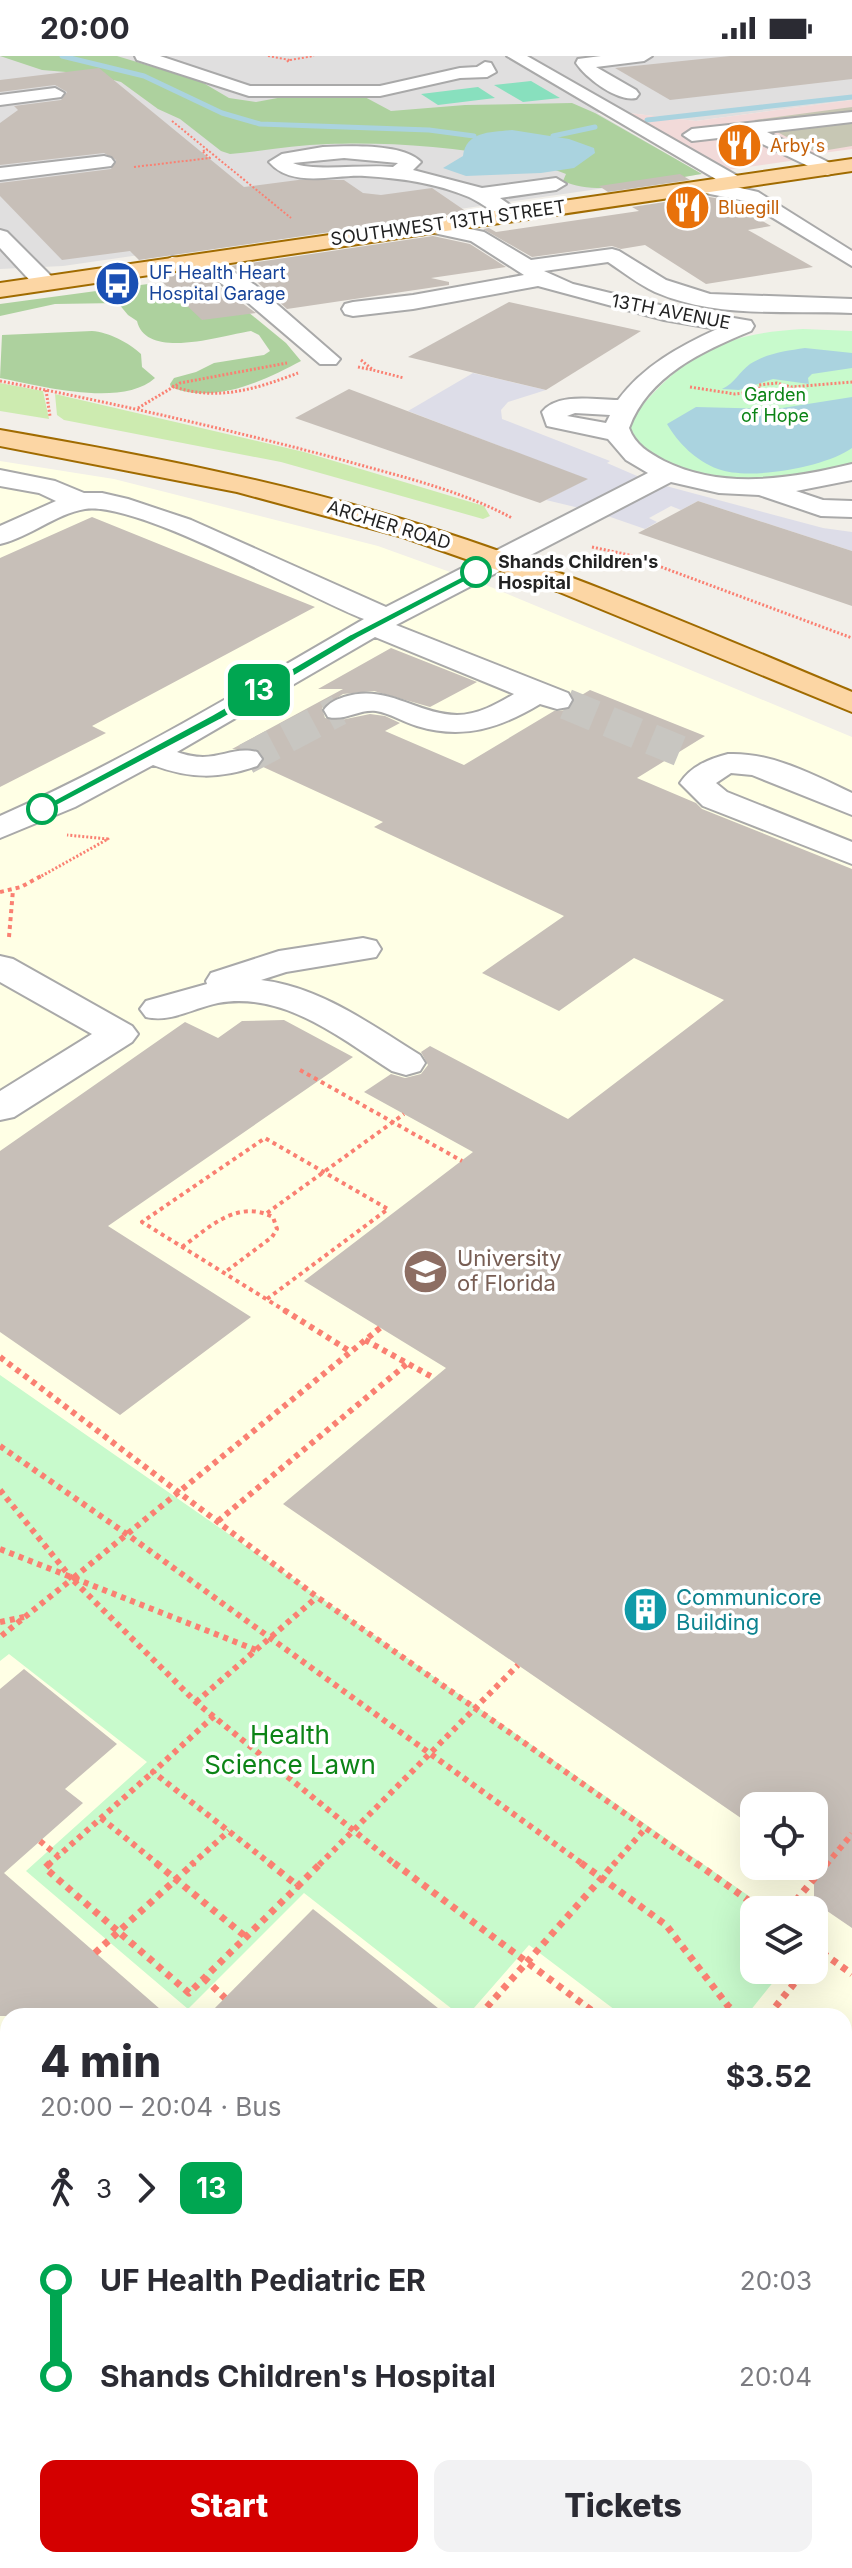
<!DOCTYPE html>
<html lang="en">
<head>
<meta charset="utf-8">
<style>
  body { margin:0; font-family:Inter,sans-serif; background:#f2f2f3; color:#2b2b33; height:100vh; display:flex; flex-direction:column; font-size:30px; white-space:nowrap }
  * { box-sizing:border-box; margin:0 }
  p { font-size:26px; color:#7c7c81 }
  .icon { flex:none; width:44px; height:44px; fill:none; stroke:currentColor; stroke-width:2; stroke-linecap:round; stroke-linejoin:round }
  .map { position:relative; flex:1; overflow:hidden }
  .panel { position:absolute; left:0px; top:1952px; width:852px; height:560px; display:flex; flex-direction:column; background:#fff; border-radius:24px 24px 0 0; box-shadow:0 8px 32px #0002 }
  .panel>* { flex:none }
  .badge { padding:0 16px; border-radius:12px; font-size:28px; line-height:52px }
  .controls { position:absolute; left:740px; top:1736px; display:grid; gap:16px }
  .controls a { display:grid; place-items:center; width:88px; height:88px; border-radius:16px; background:#fff; box-shadow:0 8px 32px #0002; font-size:40px }
  .map>.badge { position:absolute; translate:-50% -50%; box-shadow:0 0 0 4px #fff }
  .legs { display:flex; align-items:center; gap:12px; height:88px; padding:0 40px; font-size:26px }
  .legs p { margin-inline-start:auto }
  .head { display:flex; align-items:center; justify-content:space-between; height:136px; padding:0 40px }
  h1 { font-size:44px; font-weight:800; line-height:60px }
  .action { display:flex; gap:16px; margin-top:auto; padding:16px 40px }
  .action a { flex:1; height:92px; border-radius:16px; background:#d40000; color:#fff; font-size:32px; font-weight:800; line-height:92px; text-align:center }
  .action a+a { background:#f2f2f3; color:#2b2b33 }
  ul { padding:0 40px; list-style:none }
  li { display:flex; align-items:center; gap:28px; height:96px; font-size:30px }
  li i { display:grid; place-items:center; width:12px; height:100%; margin:0 10px; background:currentColor }
  li i::after { content:''; width:20px; height:20px; margin:-10px; border:6px solid; border-radius:50%; background:#fff }
  li p { margin-inline-start:auto }
  li:first-child i { background:linear-gradient(#0000 50%,currentColor 0) }
  li:last-child i { background:linear-gradient(currentColor 50%,#0000 0) }
  .status { display:flex; justify-content:space-between; align-items:center; height:56px; padding:0 40px; background:#fff; direction:ltr }
  .status svg { height:22px; fill:currentColor }
  .map>svg:first-child { display:block }
  .residential { fill:#e0dfdf }
  .commercial { fill:#f2dad9 }
  .education { fill:#ffffe5; fill-rule:evenodd }
  .construction { fill:#c7c7b4 }
  .grass { fill:#cdebb0 }
  .forest { fill:#add19e }
  .park { fill:#c8facc }
  .pitch { fill:#88e0be }
  .plaza { fill:#dddde8 }
  .water { fill:#aad3df }
  .lines { fill:none; stroke-linecap:round; stroke-linejoin:round }
  .stream-far1 { stroke:#aad3df; stroke-width:5 }
  .stream { stroke:#aad3df; stroke-width:17 }
  .building { fill:#c7bfb8 }
  .minor-tunnel { stroke:#c8c6c1; stroke-width:31; stroke-dasharray:31 15; stroke-linecap:butt }
  .minor-casing { stroke:#a9a9a9; stroke-width:4 }
  .major-casing { stroke:#a06b00; stroke-width:4 }
  .path-far4 { stroke:#fa8072; stroke-width:2; stroke-dasharray:2 2; stroke-linecap:butt }
  .path-far3 { stroke:#fa8072; stroke-width:3; stroke-dasharray:2 2; stroke-linecap:butt }
  .path-far2 { stroke:#fa8072; stroke-width:4; stroke-dasharray:4 4; stroke-linecap:butt }
  .path-far1 { stroke:#fa8072; stroke-width:6; stroke-dasharray:5 5; stroke-linecap:butt }
  .path { stroke:#fa8072; stroke-width:7; stroke-dasharray:6 6; stroke-linecap:butt }
  .minor { fill:#fff; fill-rule:evenodd }
  .major { fill:#fcd6a4; fill-rule:evenodd }
  .line-1 { fill:#00a651; stroke:#fff; stroke-width:2 }
  .stop-1-dot { fill:#fff; stroke:#00a651; stroke-width:4 }
  .labels { text-anchor:middle; stroke-width:7; stroke-linejoin:round; paint-order:stroke }
  .far-food-label { font-size:18px; fill:#c56008; stroke:#fff; text-anchor:start }
  .far-street-label { font-size:18px; fill:#222; stroke:#fff }
  .far-transit-label { font-size:18px; fill:#164399; stroke:#fff; text-anchor:start }
  .far-park-label { font-size:18px; fill:#0c8416; stroke:#fff }
  .far-stop-label { font-size:18px; font-weight:bold; fill:#222; stroke:#fff; text-anchor:start }
  .education-label { font-size:22px; fill:#785e54; stroke:#fff; text-anchor:start }
  .culture-label { font-size:22px; fill:#0d838f; stroke:#fff; text-anchor:start }
  .near-park-label { font-size:26px; fill:#0c8416; stroke:#fff }
</style>
</head>
<body>
<div class="status"><b>20:00</b><svg viewBox="0 0 49 12"><path d="M0 12V9h3v3zM5 12V6h3v6zM10 12V3h3v9zM15 12V0h3v12zM26 1h20v11H26zM47 4h2v5h-2z"/></svg></div>
<div class="map">
<svg width="852" height="2512" viewBox="0 0 852 2512">
  <rect width="100%" height="100%" fill="#f2efe9"/>
  <path class="residential" d="M0,0H852V44L696,65L629,57H597L702,118L63,210L0,213Z"/>
  <path class="commercial" d="M852,44V93L808,99L811,102L727,114L629,57L696,65Z"/>
  <path class="education" d="M0,405L114,423L378,490L486,529L852,681V2512H0ZM754,1750H814V1810H754ZM754,1854H814V1914H754ZM8,1960H844V2504H8Z"/>
  <path class="construction" d="M852,51V90L816,96L754,64Z"/>
  <g class="grass">
    <path d="M0,327L43,335L49,363L0,355Z"/>
    <path d="M55,338L304,396L484,450L490,460L483,463L281,406L64,364L57,359Z"/>
  </g>
  <g class="forest">
    <path d="M0,0H117L200,25L229,42L256,46L299,38L363,40L391,55L465,49L572,47L595,57L702,118C663,124 599,142 563,125L566,118C502,93 397,85 328,88C296,89 263,95 230,98L221,95L180,63L158,53L121,26L90,18L42,14Z"/>
    <path d="M148,228L176,242L216,239L242,251L286,287L301,305C264,325 212,349 171,331L170,328L174,322L196,316L214,307L264,299L270,295L259,279L251,275C224,279 146,305 137,265L128,259L118,247L55,248L0,260V248Z"/>
    <path d="M92,275C108,276 130,287 141,298L142,311L155,322C122,352 41,330 0,322L2,279Z"/>
    <path d="M8,2440V2504H539L543,2512H0V2441Z"/>
  </g>
  <g class="park">
    <path d="M803,273L852,275V410C790,421 719,437 660,404C650,398 638,392 632,381C626,367 639,353 647,344C695,291 734,277 803,273Z"/>
    <path d="M0,1319L769,1854H754V1914H783L746,1960H623L529,1889L467,1960H461L304,1837L188,1953L26,1815L147,1706L9,1598L0,1605Z"/>
  </g>
  <g class="pitch">
    <path d="M531,25L560,42L523,46L494,29Z"/>
    <path d="M478,31L495,42L438,49L421,38Z"/>
  </g>
  <path class="plaza" d="M473,317L546,334L508,346L501,354L502,363L610,405L607,407L651,426L823,472L852,476V495L698,445L681,454L671,450L649,462L657,466L645,473L596,456L546,444L586,423L408,355Z"/>
  <g class="water">
    <path d="M512,74L569,83L594,92L595,97L574,112L541,117L466,120L443,112L463,100C466,75 491,76 512,74Z"/>
    <path d="M805,292L852,297V312L812,318L808,322L809,328L773,323L739,334L722,333C735,327 739,316 750,308C767,297 786,295 805,292Z"/>
    <path d="M852,341V392C826,411 749,425 718,413C696,405 678,387 667,368L696,351L776,353Z"/>
  </g>
  <g class="lines">
    <g class="stream-far1">
      <path d="M62,0L144,20L222,57L260,68L429,74L474,80"/>
      <path d="M647,64L852,41"/>
      <path d="M553,80L595,71"/>
    </g>
    <path class="stream" d="M0,2331H8"/>
  </g>
  <g class="building">
    <path d="M730,0H852V23L670,44L615,12Z"/>
    <path d="M99,12L244,131L298,124H344L363,137L381,139L432,132L467,156L139,204L130,195L62,204L0,140V127L111,113L116,104L104,97L0,109V67L18,54L14,50L61,44L67,36L55,29L0,36V24Z"/>
    <path d="M680,118L690,124L608,136L599,130Z"/>
    <path d="M704,140L726,144L771,170L748,174L813,211L706,228L645,189L621,193L612,190L532,201L483,173L489,172L496,176L639,155L632,151Z"/>
    <path d="M433,180L470,188L506,211L431,222L449,226V229L287,253L257,226L230,210Z"/>
    <path d="M179,218L207,222L256,257L202,264L157,221Z"/>
    <path d="M509,246L641,275L546,334L408,301Z"/>
    <path d="M349,333L588,423L540,447L295,362Z"/>
    <path d="M698,445L852,495V550L638,477Z"/>
    <path d="M92,461L315,551L92,670L106,677L0,731V502Z"/>
    <path d="M391,592L477,626L430,651L374,635L343,638L322,652L325,662L341,664L370,658L385,660L400,667L385,675L464,709L554,655L569,654L575,643L590,634L705,680L637,722L696,747L702,753L852,813V1872L814,1846V1812L811,1810H814V1750H754V1771L283,1448L446,1312L304,1225L473,1096L364,1036L391,1018L405,1022L421,1018L428,1009L421,996L430,990L568,1063L724,944L634,902L559,955L482,917L564,860L374,771L383,766L261,710L265,703L257,693H232L343,633H318Z"/>
    <path d="M284,964L353,1001L108,1170L251,1261L120,1359L0,1276V1095L185,966L218,982L242,965Z"/>
    <path d="M24,1613L117,1688L65,1733L83,1747L4,1817L168,1960H0V1633Z"/>
    <path d="M313,1853L448,1960H207Z"/>
  </g>
  <g class="lines">
    <g class="minor-tunnel">
      <path d="M566,648L680,695"/>
      <path d="M246,703L339,654"/>
    </g>
    <defs>
      <g id="minor">
        <path d="M135,0H160L250,30H380L460,12L477,11L485,6L491,7L496,16L487,21L460,22L380,40H249L137,4Z"/>
        <path d="M507,0H527L741,122L744,126L736,131L758,136L852,195V210L745,145L695,135L692,131L695,127L726,129Z"/>
        <path d="M601,0H652L644,5L596,11L636,34L639,38L636,42C617,46 586,22 576,7L578,3Z"/>
        <path d="M55,32L64,37L61,41L0,49V39Z"/>
        <path d="M852,56V66L767,76L834,109L837,113L834,117L827,119L744,79L692,85L683,79L692,73Z"/>
        <path d="M323,91C348,90 403,87 421,106L413,114L482,132L556,122L566,128L556,134L500,142L523,158L513,164C497,160 484,148 469,141C436,127 400,122 365,120C335,118 292,133 269,106L282,98ZM344,102L398,107L393,111C365,108 314,116 293,107Z"/>
        <path d="M104,100L111,102L114,106L111,110L0,124V112Z"/>
        <path d="M427,164L484,176L531,204L612,193L619,195L666,224L710,238L852,243V257C787,254 717,263 655,236C638,228 623,216 608,206L544,215L573,228L664,250L751,265L754,270L751,275C702,295 648,320 629,372C635,389 649,397 664,405C722,434 791,423 852,408V424L796,435L823,444L852,445V461L821,460L759,439L719,437L671,426L396,569L568,637L572,644L568,651L557,653L540,648C500,672 463,684 417,670C403,666 390,657 376,655C359,653 346,665 328,661L324,654C329,647 335,644 344,641C386,627 416,658 457,659C478,659 497,648 514,638L375,581L177,696C215,710 229,689 257,696L262,703L257,710C220,723 190,723 153,709L75,751L0,782V760C126,704 245,632 364,563C305,540 139,445 85,453C55,458 30,481 0,488V470L56,445L39,437L0,430V414L55,425L84,437H102L128,443L191,464L386,551L648,417L626,404L608,383L547,370L542,356C557,336 596,344 618,344C643,310 680,290 717,273L664,264L538,230L413,253L353,260L345,258L342,253L345,248L353,246L413,239L524,219L471,185L420,174L417,170ZM575,357L610,359L606,367L567,360Z"/>
        <path d="M0,174L7,176L52,221L55,226L52,231H36L0,192Z"/>
        <path d="M172,201L222,209L255,229L340,303L336,308H320L239,239L208,219L164,212L161,207Z"/>
        <path d="M728,698C771,696 814,719 852,737V759L752,719L731,717L716,727L727,736L852,786V808L703,750L680,727C691,710 709,703 728,698Z"/>
        <path d="M363,882L376,885L381,893L376,901L286,916L261,924C320,931 370,968 420,999L425,1007L420,1015L406,1019L392,1015C340,982 284,935 218,947C193,952 171,967 146,961L140,953L146,945L207,928L206,925L211,917L279,895Z"/>
        <path d="M0,900L13,903L132,970L138,978L132,986L14,1061L0,1064V1035L92,978L0,926Z"/>
        <path d="M852,2055V2116L844,2119V2058Z"/>
        <path d="M844,2185L852,2188V2291L844,2288Z"/>
      </g>
      <g id="major">
        <path d="M852,103V115L0,241V227Z"/>
        <path d="M0,374C143,399 286,426 424,470C570,516 711,577 852,636V656L557,535L403,481L237,436L0,390Z"/>
      </g>
    </defs>
    <use href="#minor" class="minor-casing"/>
    <use href="#major" class="major-casing"/>
    <g class="path-far4">
      <path d="M268,0L290,4L286,6"/>
      <path d="M290,4L314,0"/>
      <path d="M172,65L291,162"/>
      <path d="M134,111L210,102L202,95L208,94"/>
    </g>
    <g class="path-far3">
      <path d="M361,304L373,314L404,322"/>
      <path d="M358,311L373,314"/>
      <path d="M0,325C114,347 227,373 339,403C398,420 458,433 512,462"/>
      <path d="M172,330C216,346 256,333 298,317"/>
      <path d="M690,331L735,338L759,335V329L777,327L791,331L852,326"/>
      <path d="M46,334L50,360"/>
      <path d="M759,335L774,340L791,336V331"/>
      <path d="M138,352L180,327L287,307"/>
      <path d="M592,491L629,499L852,582"/>
      <path d="M38,822L108,783L67,779"/>
    </g>
    <g class="path-far2">
      <path d="M0,836L21,831L41,820"/>
      <path d="M9,881L13,834"/>
      <path d="M300,1014L462,1105"/>
      <path d="M267,1157L404,1058"/>
      <path d="M182,1191C210,1171 237,1143 273,1161L277,1173L272,1181L224,1217"/>
      <path d="M267,1243L388,1153L265,1082L142,1166L287,1256"/>
    </g>
    <g class="path-far1">
      <path d="M284,1254L351,1296"/>
      <path d="M380,1272L72,1523L197,1647L396,1809"/>
      <path d="M365,1284L434,1322"/>
      <path d="M0,1301L317,1541L698,1809"/>
      <path d="M0,1390L128,1479L584,1809"/>
      <path d="M0,1434L72,1523L0,1581"/>
      <path d="M218,1465L408,1307"/>
      <path d="M0,1493L256,1594"/>
      <path d="M0,1566L24,1561"/>
      <path d="M196,1646L317,1541"/>
      <path d="M214,1660L153,1716L272,1809"/>
      <path d="M101,1762L159,1809"/>
      <path d="M40,1785L58,1800"/>
      <path d="M48,1809L153,1716"/>
      <path d="M191,1809L229,1775"/>
      <path d="M319,1809L518,1609"/>
      <path d="M613,1809L645,1773"/>
      <path d="M826,1809L852,1778"/>
    </g>
    <g class="path">
      <path d="M50,1807L45,1812L189,1937L298,1830"/>
      <path d="M156,1807L246,1881"/>
      <path d="M269,1807L298,1830L321,1807"/>
      <path d="M394,1807L599,1960"/>
      <path d="M581,1807L666,1869L728,1950L740,1960"/>
      <path d="M696,1807L762,1854"/>
      <path d="M788,1854L827,1807"/>
      <path d="M95,1897L194,1807"/>
      <path d="M814,1902L820,1895L852,1918"/>
      <path d="M204,1922L225,1942"/>
      <path d="M479,1960L615,1807"/>
      <path d="M768,1960L805,1914"/>
      <path d="M0,2191L8,2190"/>
      <path d="M0,2395H8"/>
      <path d="M681,2504L691,2512"/>
    </g>
    <use href="#minor" class="minor"/>
    <use href="#major" class="major"/>
  </g>
  <path class="line-1" d="M476,513L480,518L358,582L220,664L47,755L37,753L212,659L351,578Z"/>
  <defs>
    <symbol id="restaurant-disc" viewBox="-11 -11 22 22"><circle r="9.5" fill="#e8710a" stroke="#fff"/><path d="M-5-6h1v4h1v-4h1v4h1v-4h1v5L-1.5 .5V6h-2V.5L-5-1ZM5-6V6H3V1.5H1.5Q1.5-4 5-6Z" fill="#fff"/></symbol>
    <symbol id="bus-disc" viewBox="-11 -11 22 22"><circle r="9.5" fill="#1a4fb4" stroke="#fff"/><path d="M-5-6H5V4H4V6H2V4H-2V6H-4V4H-5ZM-3.5-4V0h7V-4ZM-3.5 1.2v1.5H-2V1.2ZM2 1.2v1.5H3.5V1.2Z" fill="#fff"/></symbol>
    <symbol id="university-disc" viewBox="-11 -11 22 22"><circle r="9.5" fill="#8d6e63" stroke="#fff"/><path d="M0-5L7-2L0 1L-7-2ZM-4 1L0 2.5L4 1V4Q0 6-4 4Z" fill="#fff"/></symbol>
    <symbol id="building-disc" viewBox="-11 -11 22 22"><circle r="9.5" fill="#0f9aa8" stroke="#fff"/><path d="M-4-6H4V6H1V3H-1V6H-4ZM-2.5-4.3h1.7v1.8h-1.7ZM.8-4.3h1.7v1.8H.8ZM-2.5-1h1.7V.8h-1.7ZM.8-1h1.7V.8H.8Z" fill="#fff"/></symbol>
  </defs>
  <g fill-rule="evenodd">
    <use href="#restaurant-disc" x="714" y="64" width="51" height="51"/>
    <use href="#restaurant-disc" x="662" y="126" width="51" height="51"/>
    <use href="#bus-disc" x="92" y="202" width="51" height="51"/>
    <use href="#university-disc" x="400" y="1190" width="51" height="51"/>
    <use href="#building-disc" x="620" y="1528" width="51" height="51"/>
  </g>
  <g class="stop-1-dot">
    <circle cx="476" cy="516" r="14"/>
    <circle cx="42" cy="753" r="14"/>
  </g>
  <g class="labels">
    <g class="far-food-label">
      <text x="770" y="96">Arby's</text>
      <text x="718" y="158">Bluegill</text>
    </g>
    <g class="far-street-label">
      <text transform="translate(448 167) rotate(-8)" y="6">SOUTHWEST 13TH STREET</text>
      <text transform="translate(671 256) rotate(11)" y="6">13TH AVENUE</text>
      <text transform="translate(389 469) rotate(17)" y="6">ARCHER ROAD</text>
    </g>
    <g class="far-transit-label">
      <text x="149" y="223">UF Health Heart<tspan x="149" dy="21">Hospital Garage</tspan></text>
    </g>
    <g class="far-park-label">
      <text x="775" y="345">Garden<tspan x="775" dy="21">of Hope</tspan></text>
    </g>
    <g class="far-stop-label">
      <text x="498" y="512">Shands Children's<tspan x="498" dy="21">Hospital</tspan></text>
    </g>
    <g class="education-label">
      <text x="457" y="1210">University<tspan x="457" dy="25">of Florida</tspan></text>
    </g>
    <g class="culture-label">
      <text x="676" y="1549">Communicore<tspan x="676" dy="25">Building</tspan></text>
    </g>
    <g class="near-park-label">
      <text x="290" y="1688">Health<tspan x="290" dy="30">Science Lawn</tspan></text>
    </g>
  </g>
</svg>
<div class="controls">
<a><svg class="icon" aria-label="locate" viewBox="0 0 24 24"><circle cx="12" cy="12" r="6"/><path d="M12 2v4M12 18v4M2 12h4M18 12h4"/></svg></a>
<a><svg class="icon" aria-label="layers" viewBox="0 0 24 24"><path d="M12 4l9 5-9 5-9-5zM3 14l9 5 9-5"/></svg></a>
</div>
<b class="badge" style="left:259px;top:634px;background:#00a651;color:#fff">13</b>
<section class="panel">
<div class="head"><div><h1>4 min</h1><p>20:00 – 20:04 · Bus</p></div><b>$3.52</b></div>
<div class="legs"><svg class="icon" aria-label="walk" viewBox="0 0 24 24"><circle cx="13" cy="4" r="2"/><path d="M13 8l-2 6 4 7M11 14l-3 7M7 12l3-4h3l4 4"/></svg>3<svg class="icon" aria-label="forward" viewBox="0 0 24 24"><path d="M9 5l7 7-7 7"/></svg><b class="badge" style="background:#00a651;color:#fff">13</b></div>
<ul>
<li><i style="color:#00a651"></i><b>UF Health Pediatric ER</b><p>20:03</p></li>
<li><i style="color:#00a651"></i><b>Shands Children's Hospital</b><p>20:04</p></li>
</ul>
<div class="action"><a>Start</a><a>Tickets</a></div>
</section>
</div>
</body>
</html>
